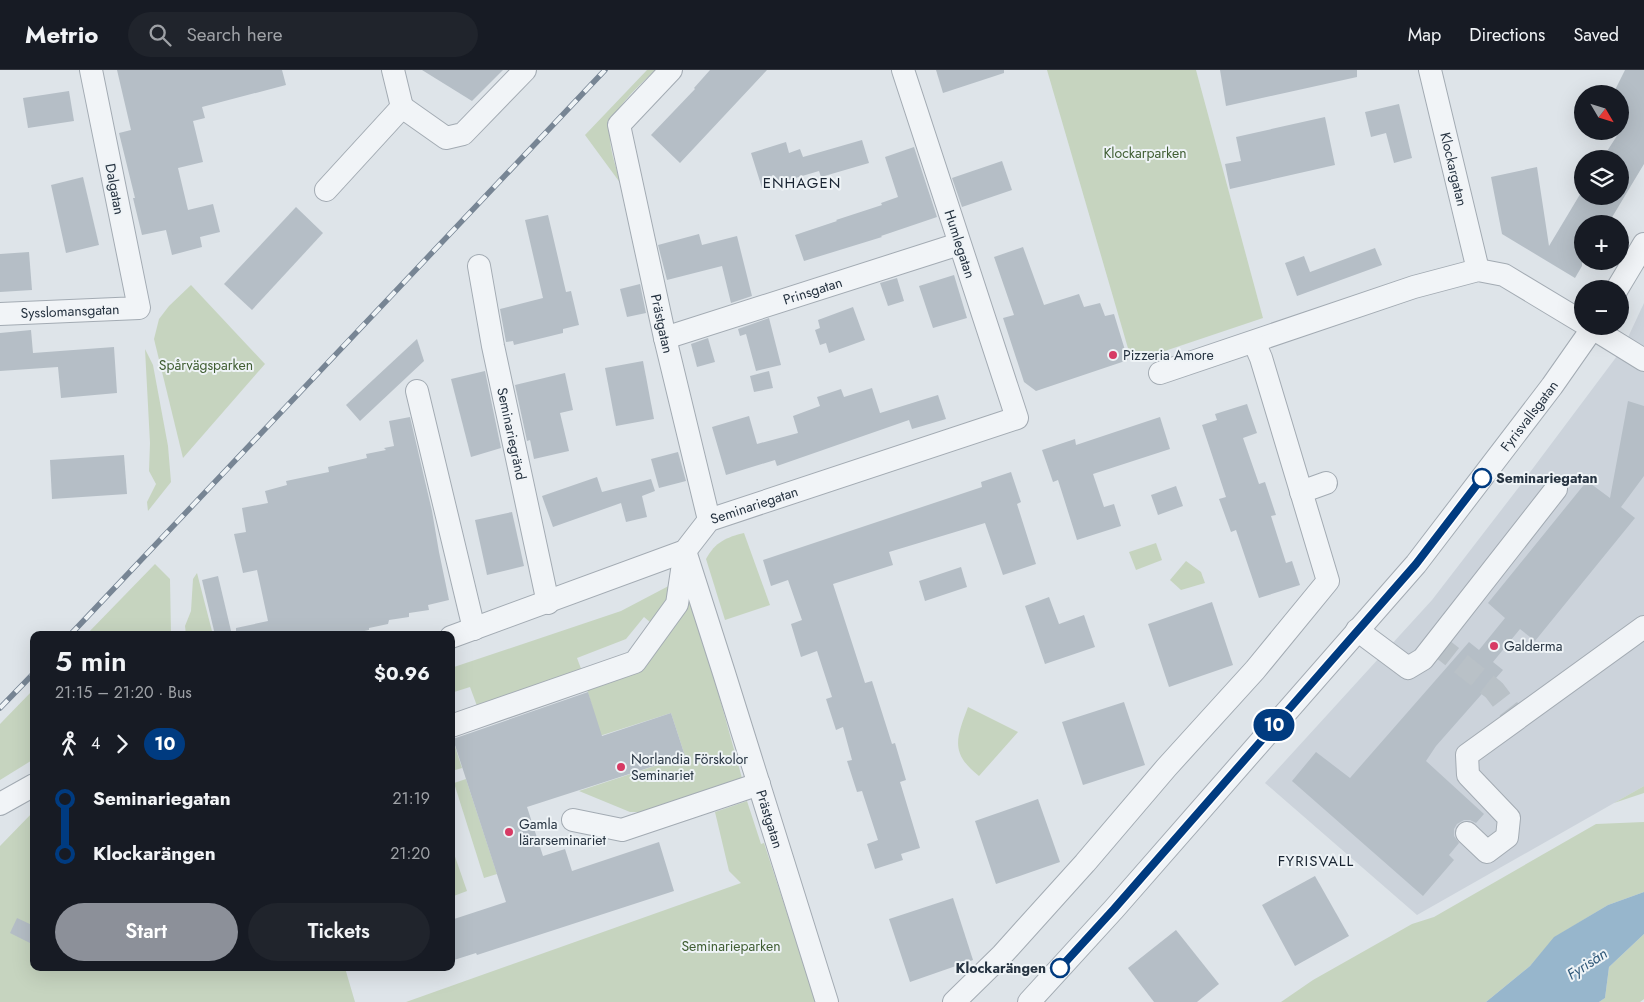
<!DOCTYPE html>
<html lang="en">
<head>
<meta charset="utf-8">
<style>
  body { margin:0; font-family:Jost,sans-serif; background:#20242c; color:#f1f3f6; height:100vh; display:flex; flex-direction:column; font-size:19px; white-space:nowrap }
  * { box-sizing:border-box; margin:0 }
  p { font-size:16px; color:#9ea1a6 }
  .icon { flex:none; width:28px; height:28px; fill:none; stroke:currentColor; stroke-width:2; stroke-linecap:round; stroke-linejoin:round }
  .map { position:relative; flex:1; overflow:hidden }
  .sheet { position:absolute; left:30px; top:561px; width:425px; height:340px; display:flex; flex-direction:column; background:#171b24; border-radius:10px; box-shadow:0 5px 20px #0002 }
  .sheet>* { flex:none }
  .badge { padding:0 10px; border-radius:16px; font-size:18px; line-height:32px }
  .needle { width:32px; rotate:128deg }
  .tools { position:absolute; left:1574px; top:15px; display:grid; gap:10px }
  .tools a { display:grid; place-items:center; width:55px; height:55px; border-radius:50%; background:#171b24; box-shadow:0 5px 20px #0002; font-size:25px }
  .map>.badge { position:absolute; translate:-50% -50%; box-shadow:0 0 0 2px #fff }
  .legs { display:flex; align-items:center; gap:8px; height:55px; padding:0 25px; font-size:16px }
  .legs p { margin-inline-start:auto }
  .overview { display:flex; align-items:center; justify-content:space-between; height:85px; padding:0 25px }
  h1 { font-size:28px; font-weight:600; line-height:38px }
  .button { display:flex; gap:10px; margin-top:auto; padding:10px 25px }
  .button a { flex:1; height:58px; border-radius:30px; background:#8c9099; color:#fff; font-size:20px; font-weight:600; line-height:58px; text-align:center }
  .button a+a { background:#20242c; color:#f1f3f6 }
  ul { padding:0 25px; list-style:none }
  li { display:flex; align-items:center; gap:18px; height:55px; font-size:19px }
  li i { display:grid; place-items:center; width:8px; height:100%; margin:0 6px; background:currentColor }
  li i::after { content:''; width:12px; height:12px; margin:-6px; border:4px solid; border-radius:50%; background:#171b24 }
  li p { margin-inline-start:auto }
  li:first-child i { background:linear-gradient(#0000 50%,currentColor 0) }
  li:last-child i { background:linear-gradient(currentColor 50%,#0000 0) }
  header { display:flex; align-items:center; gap:30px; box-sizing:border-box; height:70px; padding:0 25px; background:#171b24; border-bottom:1px solid #363941 }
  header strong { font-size:24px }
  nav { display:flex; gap:28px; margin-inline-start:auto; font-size:18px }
  .search { width:350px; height:45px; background:#20242c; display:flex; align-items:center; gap:12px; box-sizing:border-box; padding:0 18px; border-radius:28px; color:#9ea1a6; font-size:19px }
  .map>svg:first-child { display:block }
  .built { fill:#ccd3db }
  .green { fill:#c6d4bf }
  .water { fill:#97b6cc }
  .building { fill:#b5bec6 }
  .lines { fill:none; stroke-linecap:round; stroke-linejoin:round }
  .minor-tunnel { stroke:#b9c1c7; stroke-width:22; stroke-dasharray:22 11; stroke-linecap:butt }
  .minor-casing { stroke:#a3abb3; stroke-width:24 }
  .minor { stroke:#f1f4f7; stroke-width:22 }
  .rail-casing { stroke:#778594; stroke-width:5.5 }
  .rail { stroke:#eef3f6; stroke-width:4; stroke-dasharray:11; stroke-linecap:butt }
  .line-1-casing { stroke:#fff; stroke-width:11 }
  .line-1 { stroke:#003b80; stroke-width:8 }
  .poi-dot { fill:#d73a64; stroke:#eef3f6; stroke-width:2 }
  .stop-1-dot { fill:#fff; stroke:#003b80; stroke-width:2.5 }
  .labels { text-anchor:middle; stroke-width:4; stroke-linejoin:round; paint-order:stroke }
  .park-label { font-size:14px; fill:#405e33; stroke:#eef3f6 }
  .street-label { font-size:14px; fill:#263341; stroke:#eef3f6 }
  .poi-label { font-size:14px; fill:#263341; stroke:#eef3f6; text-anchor:start }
  .stop-label { font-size:14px; font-weight:bold; fill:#263341; stroke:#eef3f6; text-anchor:start }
  .neighbourhood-label { font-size:15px; letter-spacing:1px; fill:#192432; stroke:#eef3f6 }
  .water-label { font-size:15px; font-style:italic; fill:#2e5778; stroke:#eef3f6 }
</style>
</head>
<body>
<header>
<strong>Metrio</strong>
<div class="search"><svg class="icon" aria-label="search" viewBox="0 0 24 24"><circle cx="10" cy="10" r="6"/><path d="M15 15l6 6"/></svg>Search here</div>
<nav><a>Map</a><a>Directions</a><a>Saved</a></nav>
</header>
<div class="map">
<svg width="1644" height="932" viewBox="0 0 1644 932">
  <rect width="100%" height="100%" fill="#dee4e9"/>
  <path class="built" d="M1644,233V716L1417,845L1265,713L1432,530L1519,417L1623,278Z"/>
  <g class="green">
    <path d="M647,0H655C637,19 607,41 610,69C611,84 617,100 621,114L585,65Z"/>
    <path d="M1047,0H1196L1263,248L1132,292Z"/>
    <path d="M191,215L265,294L183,388L154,269L159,249L169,236Z"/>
    <path d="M145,279L153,295L168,376L171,412L148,441L147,432L156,414L149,401L150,373Z"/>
    <path d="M744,463L770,535L725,550L706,489C715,472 727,467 744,463Z"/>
    <path d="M1156,473L1162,490L1136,500L1129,482Z"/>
    <path d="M1186,491L1201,502L1205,513L1181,520L1170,510Z"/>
    <path d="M155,494L170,509L171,565H86Z"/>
    <path d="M197,503L213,565H186L185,556L191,541L193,509Z"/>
    <path d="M680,510L657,558L644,547L626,569L577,588L583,604L477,636L470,617L451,623V598L621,541Z"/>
    <path d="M690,532L697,547L742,708L643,742H630L579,721L685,686L671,643L587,670L594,643L587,619L642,601Z"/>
    <path d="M34,619V689L0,710V654Z"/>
    <path d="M968,637L1018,662L979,706C950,683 956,669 968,637Z"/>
    <path d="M451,664L462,698L452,701L451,700Z"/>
    <path d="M466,709L497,804L484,808L454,713Z"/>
    <path d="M1644,716V723L1614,733Z"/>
    <path d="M747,731L761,774L764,773L816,932H406L741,813L729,801L715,742Z"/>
    <path d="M34,741V898H345L355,932H0V776Z"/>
    <path d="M1644,752V822L1608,835L1555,867L1530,896L1486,932H1281L1313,910L1412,854L1434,847L1596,754Z"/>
    <path d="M451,775L467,821L451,827Z"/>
    <path d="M1644,864V929L1640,932H1599L1605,928L1609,897Z"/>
  </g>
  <path class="water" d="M1644,822V864L1609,897L1605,928L1599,932H1486L1530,896L1554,867L1608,835Z"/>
  <g class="building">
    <path d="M117,0H282L286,15L202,37L205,48L193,51L203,92L178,98L188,140L213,134L220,162L200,167L202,177L172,185L166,160L142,165L133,128H135L119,63L131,60Z"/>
    <path d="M422,0H503L472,31Z"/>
    <path d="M710,0H767L680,93L651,65L695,19L694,18Z"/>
    <path d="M936,0H1004V3L943,23Z"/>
    <path d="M1220,0H1357V7L1226,36Z"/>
    <path d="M1625,0H1644V94L1608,154H1582V196L1575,208L1502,164L1491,107L1537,97L1549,176L1582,121V126H1620V89H1602L1620,61V24H1613Z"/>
    <path d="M69,21L74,51L28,58L23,28Z"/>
    <path d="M1399,34L1412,88L1394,93L1386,63L1371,67L1365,42Z"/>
    <path d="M1325,47L1335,95L1230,119L1225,94L1241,91L1236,67Z"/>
    <path d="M862,70L869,93L821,107L819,101L762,118L751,83L786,72L789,83L800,79L803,87Z"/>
    <path d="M914,77L937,147L881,166L882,167L804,191L795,165L837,151L836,150L882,135L881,133L898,127L885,87Z"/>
    <path d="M1002,91L1012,120L962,137L952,108Z"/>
    <path d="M83,107L99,175L66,183L51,115Z"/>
    <path d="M296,137L323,163L252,240L224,214Z"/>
    <path d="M548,145L566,222L571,221L579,255L563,259V263L514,275L513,271L506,272L500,239L543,228L525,150Z"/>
    <path d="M699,164L702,175L737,166L752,226L731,233L722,196L667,210L658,175Z"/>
    <path d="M1023,177L1044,235L1079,224L1084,237L1100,233L1105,246L1114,244L1128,290L1036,321L1024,312L1003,248L1014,245L994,187Z"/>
    <path d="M1375,178L1382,195L1297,226L1285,193L1304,186L1310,202Z"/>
    <path d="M29,182L32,220L0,222V184Z"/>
    <path d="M954,205L967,248L933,258L919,216Z"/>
    <path d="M897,208L904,231L888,236L880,213Z"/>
    <path d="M640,214L646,243L627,247L620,219Z"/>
    <path d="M853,237L865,270L829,283L826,273L820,275L815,260L820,258L818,250Z"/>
    <path d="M769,248L781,295L756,301L746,264L740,266L738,259Z"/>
    <path d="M31,260L33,283L114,277L117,323L61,328L58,297L0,301V263Z"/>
    <path d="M708,268L715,292L697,297L691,274Z"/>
    <path d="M417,269L424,291L360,351L346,335Z"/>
    <path d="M643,291L654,349L616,356L605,298Z"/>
    <path d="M485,301L501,378L471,387L451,309Z"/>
    <path d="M769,301L773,318L754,322L750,306Z"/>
    <path d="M565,303L573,340L560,343L569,381L534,389L530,370L527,371L515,315Z"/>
    <path d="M872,318L880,343L938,325L946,349L912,359L909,350L777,396L775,390L726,405L712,357L749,346L757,374L798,363L793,346L820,336L817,327L841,319L844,327Z"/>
    <path d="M1628,331L1644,336V406L1621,437L1635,448L1535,571L1520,559L1493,592L1503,600L1436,676L1426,691L1484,744L1476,753L1470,750H1464L1457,754L1454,759V766L1459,773L1449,785L1454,790L1423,826L1292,711L1316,682L1350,708L1469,572L1479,580L1505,548L1488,533L1587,411L1610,428Z"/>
    <path d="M1247,334L1257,363L1243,368L1259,414L1265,412L1276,445L1271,446L1286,493L1292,491L1300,515L1259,528L1236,460L1231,462L1219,429L1226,427L1202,355L1217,350L1215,344Z"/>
    <path d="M410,347L432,441L439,482L449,530L428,535L429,540L409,543V547L389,550L388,554L369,558V560L346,565H236V558L268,551L257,500L243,503L234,464L246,462L242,438L268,433L265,421L287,415L286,411L329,402L328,397L367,388L366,384L386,380L384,378L394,376L389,351Z"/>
    <path d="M1160,347L1170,379L1093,404L1104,437L1114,434L1121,456L1077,470L1058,410L1053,412L1042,380L1075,369L1076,375Z"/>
    <path d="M678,382L686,411L659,418L651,389Z"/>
    <path d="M124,385L127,424L52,429L50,390Z"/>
    <path d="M1011,402L1021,432L1017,434L1036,494L1003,505L985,453L889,482L893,495L833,514L865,613L872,611L892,674L895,673L906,710L900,712L920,778L901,784L903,790L875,799L867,774L878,770L862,721L857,722L847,691L852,690L843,657L836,660L826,629L832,627L817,581L801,587L791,554L802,550L788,510L771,516L763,490L982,417L981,412Z"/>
    <path d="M597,407L602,422L651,409L655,421L642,426L647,447L626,452L621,433L553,457L542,426Z"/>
    <path d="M1176,416L1183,436L1158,445L1151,425Z"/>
    <path d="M512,442L524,496L487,505L475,450Z"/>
    <path d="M961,497L967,517L925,531L919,511Z"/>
    <path d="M218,506L232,565H215L202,510Z"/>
    <path d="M1049,527L1059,554L1084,545L1095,577L1045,594L1025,536Z"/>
    <path d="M1212,532L1233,595L1169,617L1148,554Z"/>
    <path d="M588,622L602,666L671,643L685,686L527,737L543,786L565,779L572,801L659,772L674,821L477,885L476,883L454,890L451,881V850L506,832L453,669Z"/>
    <path d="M1124,632L1145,695L1083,715L1062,652Z"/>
    <path d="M1038,729L1060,792L996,814L975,751Z"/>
    <path d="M1315,806L1349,866L1295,896L1262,835Z"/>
    <path d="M953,828L973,890L910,912L889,849Z"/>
    <path d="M17,848L34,856V875L10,863Z"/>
    <path d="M1176,860L1219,914L1197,932H1154L1128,898Z"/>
  </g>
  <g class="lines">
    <path class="minor-tunnel" d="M1435,573L1494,620L1517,650"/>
    <defs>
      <g id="minor">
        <path d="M393,0L402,37"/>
        <path id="s1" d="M671,0L619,55L665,268L709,450"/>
        <path id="s2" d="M1430,0L1478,200"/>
        <path d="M402,37L446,68L463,64L525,0"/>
        <path d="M326,120L402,37"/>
        <path id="s3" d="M479,196L493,276L548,533"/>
        <path d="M1617,219L1644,174"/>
        <path id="s4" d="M0,244L139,238L91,0"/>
        <path d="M1589,256L1644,290"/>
        <path id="s5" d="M665,268L959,174"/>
        <path d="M1160,303L1414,217L1478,200L1504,205L1582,252"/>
        <path d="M417,321L474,559"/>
        <path d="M1301,422L1326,413"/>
        <path id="s6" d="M685,481L724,603L827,932"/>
        <path d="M1357,560L1408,598L1423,589L1556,419"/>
        <path id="s7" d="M451,567L685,481L709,450L1017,348L903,0"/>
        <path d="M451,656L635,592L677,534L684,487"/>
        <path d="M0,734L34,715"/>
        <path d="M573,750L622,760L759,714"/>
        <path d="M1467,763L1487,782L1507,767L1509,748L1468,705L1467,685L1644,557"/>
        <path d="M954,932L1002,885L1085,793L1166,698L1255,600L1328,511L1261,288L1254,272"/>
        <path id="s8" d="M1029,932L1114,839L1416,494L1552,316L1594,256"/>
      </g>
    </defs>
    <use href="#minor" class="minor-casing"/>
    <use href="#minor" class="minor"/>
    <defs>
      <g id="rail">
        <path d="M70,565L605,0"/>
        <path d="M0,638L34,603"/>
      </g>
    </defs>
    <use href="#rail" class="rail-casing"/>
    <use href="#rail" class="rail"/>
  </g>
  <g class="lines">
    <defs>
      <path id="line-1" d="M1060,898L1114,839L1416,494L1482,408"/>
    </defs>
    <use href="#line-1" class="line-1-casing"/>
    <use href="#line-1" class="line-1"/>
  </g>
  <g class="poi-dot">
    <circle cx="1113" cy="285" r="5"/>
    <circle cx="1494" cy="576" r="5"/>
    <circle cx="621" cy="697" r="5"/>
    <circle cx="509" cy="762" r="5"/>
  </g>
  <g class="stop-1-dot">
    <circle cx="1482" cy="408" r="9"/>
    <circle cx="1060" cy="898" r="9"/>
  </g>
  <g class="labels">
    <g class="park-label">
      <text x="1145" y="88">Klockarparken</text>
      <text x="206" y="300">Spårvägsparken</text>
      <text x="731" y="881">Seminarieparken</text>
    </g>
    <g class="street-label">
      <text dy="5" stroke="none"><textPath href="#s2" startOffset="102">Klockargatan</textPath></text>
      <text transform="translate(115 119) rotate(79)" y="5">Dalgatan</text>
      <text transform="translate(960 174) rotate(72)" y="5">Humlegatan</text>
      <text dy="5" stroke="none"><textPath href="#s5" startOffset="155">Prinsgatan</textPath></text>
      <text dy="5" stroke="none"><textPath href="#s4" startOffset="70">Sysslomansgatan</textPath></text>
      <text dy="5" stroke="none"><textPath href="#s1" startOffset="279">Prästgatan</textPath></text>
      <text dy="5" stroke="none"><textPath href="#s8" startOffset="771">Fyrisvallsgatan</textPath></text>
      <text dy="5" stroke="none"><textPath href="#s3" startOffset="171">Seminariegränd</textPath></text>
      <text dy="5" stroke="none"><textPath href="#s7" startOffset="336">Seminariegatan</textPath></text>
      <text dy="5" stroke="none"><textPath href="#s6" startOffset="281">Prästgatan</textPath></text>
    </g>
    <g class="poi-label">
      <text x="1123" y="290">Pizzeria Amore</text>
      <text x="1504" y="581">Galderma</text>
      <text x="631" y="694">Norlandia Förskolor<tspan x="631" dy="16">Seminariet</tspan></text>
      <text x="519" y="759">Gamla<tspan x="519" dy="16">lärarseminariet</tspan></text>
    </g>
    <g class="stop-label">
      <text x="1496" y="413">Seminariegatan</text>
      <text x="1046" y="903" text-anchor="end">Klockarängen</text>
    </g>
    <g class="neighbourhood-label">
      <text x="802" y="118">ENHAGEN</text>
      <text x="1316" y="796">FYRISVALL</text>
    </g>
    <g class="water-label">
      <text transform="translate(1587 894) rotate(-33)" y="5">Fyrisån</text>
    </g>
  </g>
</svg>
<div class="tools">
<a><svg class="needle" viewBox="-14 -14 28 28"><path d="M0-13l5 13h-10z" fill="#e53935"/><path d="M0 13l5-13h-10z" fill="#9ea1a6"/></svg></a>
<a><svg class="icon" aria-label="layers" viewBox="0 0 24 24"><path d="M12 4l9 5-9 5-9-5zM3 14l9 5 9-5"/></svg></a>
<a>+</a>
<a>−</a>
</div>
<b class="badge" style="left:1274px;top:655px;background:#003b80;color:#fff">10</b>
<section class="sheet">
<div class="overview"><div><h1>5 min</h1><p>21:15 – 21:20 · Bus</p></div><b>$0.96</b></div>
<div class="legs"><svg class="icon" aria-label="walk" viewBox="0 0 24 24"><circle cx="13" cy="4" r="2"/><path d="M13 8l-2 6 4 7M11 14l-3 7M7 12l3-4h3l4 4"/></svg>4<svg class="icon" aria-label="forward" viewBox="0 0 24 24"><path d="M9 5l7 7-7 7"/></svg><b class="badge" style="background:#003b80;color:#fff">10</b></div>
<ul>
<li><i style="color:#003b80"></i><b>Seminariegatan</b><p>21:19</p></li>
<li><i style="color:#003b80"></i><b>Klockarängen</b><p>21:20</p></li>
</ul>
<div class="button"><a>Start</a><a>Tickets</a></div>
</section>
</div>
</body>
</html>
